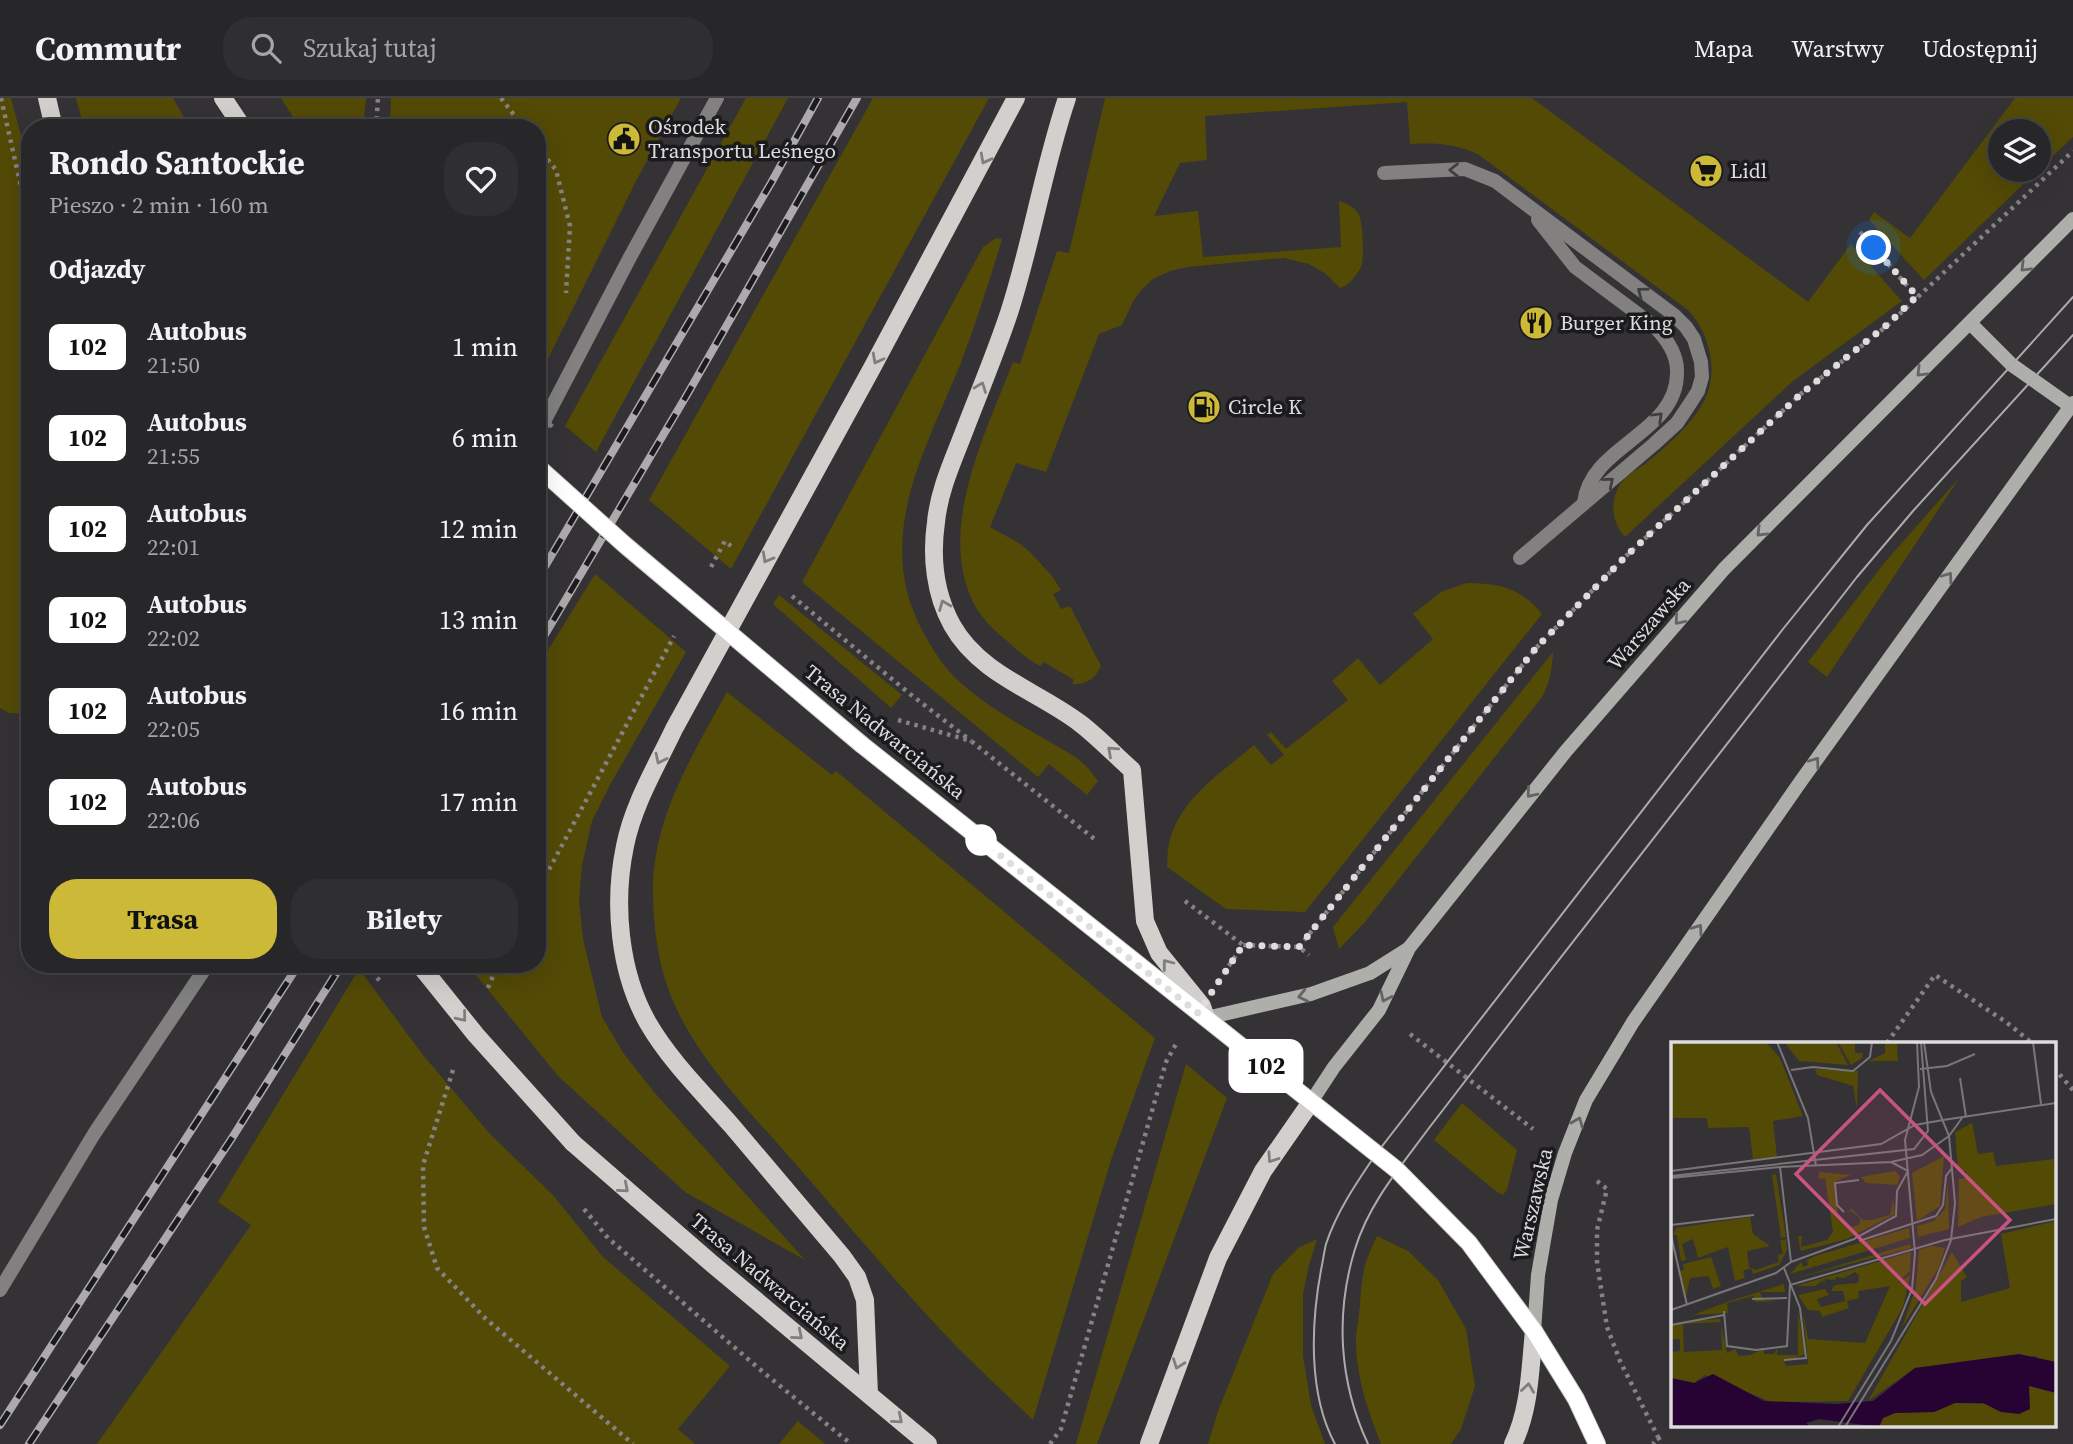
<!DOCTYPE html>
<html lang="pl">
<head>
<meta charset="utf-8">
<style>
  body { margin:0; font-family:"Source Serif 4",serif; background:#2f2e30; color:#f1f3f6; height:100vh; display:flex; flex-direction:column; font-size:26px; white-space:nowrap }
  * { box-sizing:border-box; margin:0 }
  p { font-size:23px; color:#a4a5a8 }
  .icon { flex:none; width:38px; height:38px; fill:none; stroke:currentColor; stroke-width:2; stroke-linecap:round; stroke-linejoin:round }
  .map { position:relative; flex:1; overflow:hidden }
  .drawer { position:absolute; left:21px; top:21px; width:525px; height:854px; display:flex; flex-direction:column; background:#272628; border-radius:28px; box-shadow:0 7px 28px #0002,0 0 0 2px #434345 }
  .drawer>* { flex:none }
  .badge { padding:0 14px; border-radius:10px; font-size:24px; line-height:46px }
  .fabs { position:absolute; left:1988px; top:21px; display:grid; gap:14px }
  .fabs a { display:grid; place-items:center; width:63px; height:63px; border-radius:50%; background:#272628; box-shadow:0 7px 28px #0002,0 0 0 2px #434345; font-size:35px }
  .you { position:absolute; width:35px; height:35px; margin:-18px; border:5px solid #fff; border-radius:50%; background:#1a73e8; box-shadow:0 0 0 10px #1a73e833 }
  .map>.badge { position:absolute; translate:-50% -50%; box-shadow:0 0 0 4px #fff }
  h2 { padding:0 28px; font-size:26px; line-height:63px }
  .round { display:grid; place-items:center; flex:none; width:74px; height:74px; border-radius:28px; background:#2f2e30 }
  .overview { display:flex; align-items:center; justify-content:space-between; height:119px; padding:0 28px }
  h1 { font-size:33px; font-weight:700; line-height:52px }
  .primary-button { display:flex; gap:14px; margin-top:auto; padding:14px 28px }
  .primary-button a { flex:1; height:80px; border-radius:28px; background:#cdb938; color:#111; font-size:28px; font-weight:700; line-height:80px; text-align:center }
  .primary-button a+a { background:#2f2e30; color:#f1f3f6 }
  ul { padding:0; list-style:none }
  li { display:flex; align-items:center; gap:21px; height:91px; padding:0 28px }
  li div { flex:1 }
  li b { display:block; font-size:26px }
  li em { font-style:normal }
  li .badge { min-width:77px; font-weight:700; text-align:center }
  header { display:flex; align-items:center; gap:42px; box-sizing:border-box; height:98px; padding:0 35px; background:#272628; border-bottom:2px solid #434345 }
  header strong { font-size:33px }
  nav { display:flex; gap:38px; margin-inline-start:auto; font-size:24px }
  .search { width:490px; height:63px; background:#2f2e30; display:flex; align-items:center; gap:18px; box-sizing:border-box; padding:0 24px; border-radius:28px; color:#a4a5a8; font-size:26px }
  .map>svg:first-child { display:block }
  .green { fill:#534a06 }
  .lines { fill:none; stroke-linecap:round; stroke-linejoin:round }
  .path { stroke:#848284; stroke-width:4.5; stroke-dasharray:3.5 5; stroke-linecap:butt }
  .lane { stroke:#828180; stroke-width:14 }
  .secondary { stroke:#aeaeab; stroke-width:14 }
  .primary { stroke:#d1d0cc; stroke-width:18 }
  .tram { stroke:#acaaac; stroke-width:2 }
  .rail-casing { stroke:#acaaac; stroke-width:8 }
  .rail { stroke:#1b1a1c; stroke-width:5; stroke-dasharray:16; stroke-linecap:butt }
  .path-bridge { stroke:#848284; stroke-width:4.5; stroke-dasharray:3.5 5; stroke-linecap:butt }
  .primary-bridge { stroke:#d1d0cc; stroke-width:18 }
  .oneway { stroke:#7f7e7d }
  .oneway2 { stroke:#3f3e3f }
  .oneway3 { stroke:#646464 }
  .line-casing { stroke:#fff; stroke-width:16 }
  .line { stroke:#fff; stroke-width:10 }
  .walk { stroke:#dedcde; stroke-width:7; stroke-dasharray:0 12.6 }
  .stop-dot { fill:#fff; stroke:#fff; stroke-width:3.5 }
  .labels { text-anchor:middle; stroke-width:7; stroke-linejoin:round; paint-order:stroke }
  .poi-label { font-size:21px; fill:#dedcde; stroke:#1b1a1c; text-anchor:start }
  .street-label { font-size:21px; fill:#dedcde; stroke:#1b1a1c }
  .inset-road { fill:none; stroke:#787679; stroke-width:2 }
  .view { fill:#ca5382; fill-opacity:0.15; stroke:#ca5382; stroke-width:3.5 }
  .inset-edge { fill:none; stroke:#dedcde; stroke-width:3.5 }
</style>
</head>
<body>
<header>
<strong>Commutr</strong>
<div class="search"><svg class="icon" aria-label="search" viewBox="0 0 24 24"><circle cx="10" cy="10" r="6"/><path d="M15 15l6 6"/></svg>Szukaj tutaj</div>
<nav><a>Mapa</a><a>Warstwy</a><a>Udostępnij</a></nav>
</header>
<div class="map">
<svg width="2073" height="1346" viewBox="0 0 2073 1346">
  <rect width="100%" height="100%" fill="#343235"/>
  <g class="green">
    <path d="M0,0H11L30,71V616L9,615L0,610Z"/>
    <path d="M76,0H173L190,30H84Z"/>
    <path d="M281,0H366L363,30H300Z"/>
    <path d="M391,0H681L636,83L537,283V30H390Z"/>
    <path d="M746,0H788L596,354L565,328Z"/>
    <path d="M873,0H989L731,471L649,402Z"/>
    <path d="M1105,0H1532L1808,204L1851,146L1902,203L1793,283L1625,439C1612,425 1609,403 1621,385C1627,376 1642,369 1650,362C1669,346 1689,328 1702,307C1720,277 1711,237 1688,212L1479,57C1455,45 1435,45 1410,46L1407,4L1205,18L1207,62L1180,65L1154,118L1198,113L1203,159L1341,149L1339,103C1347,106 1353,108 1358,115C1363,122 1364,156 1362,166C1359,175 1349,188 1340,190L1326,176L1309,166L1284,160L1187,169L1170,173L1153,181L1142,191L1134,202L1122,227L1099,236L1046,374L1016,365L990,429L1019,445L1030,454L1052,478L1061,492L1053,496L1061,511L1070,508L1101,568C1095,581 1086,587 1072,586L1074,582L1044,564L1040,568C1027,561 1017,552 1006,542C994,532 982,521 974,506C936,432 986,334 1013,264L1020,266L1057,153L1069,155Z"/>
    <path d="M2015,0H2073V39L2039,71V33H2000V72H2038L1924,182L1869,122L1874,114L1910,140Z"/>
    <path d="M996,140L1002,141C989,184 976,226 960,267C924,355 873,441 923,534C931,548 939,562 950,574C982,609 1036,635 1077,660L1087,669L1098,683L1087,697L1049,666L1038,679L802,484L983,149Z"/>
    <path d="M1960,379L1827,579L1808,564L1885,464Z"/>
    <path d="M595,476L686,554L611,685L592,723L582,767L579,804L583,841L602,919L624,956L654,994L805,1162L685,1094L558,978L467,866H537V570Z"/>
    <path d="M1467,485C1499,485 1521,490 1542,516L1305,814L1226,811L1167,769C1168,762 1167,753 1169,746C1178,702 1222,674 1254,647L1271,667L1284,657L1267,637L1271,634L1286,651L1348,602L1332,583L1358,560L1380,587L1433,541L1413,516L1441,494Z"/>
    <path d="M779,497L902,597L891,610L773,506Z"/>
    <path d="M1553,554C1552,571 1550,584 1542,599L1365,824L1339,851L1333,829Z"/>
    <path d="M727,594L832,677L836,673L1155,940L1111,1062L1033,1322C1008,1298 982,1274 957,1249C900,1190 847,1125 793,1063C750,1014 695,959 671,898C657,863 653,826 653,789C654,718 694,654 727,594Z"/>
    <path d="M359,871L423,957L490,1036L553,1097L603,1159L730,1268L678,1331L695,1346H97L251,1127L218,1104Z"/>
    <path d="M1186,966L1227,1000L1097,1346H1076Z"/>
    <path d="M1462,1005L1517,1052L1507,1092L1503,1097L1497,1094L1434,1042Z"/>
    <path d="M1377,1138L1408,1153L1438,1182L1466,1231L1475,1288L1461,1331L1451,1346H1381C1368,1313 1355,1276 1356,1239C1357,1229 1359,1218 1360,1207C1362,1177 1363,1166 1377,1138Z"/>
    <path d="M1317,1141L1309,1167L1303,1196V1258L1311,1307L1325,1346H1208L1218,1313L1273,1176L1298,1150Z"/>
    <path d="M798,1323L825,1346H779Z"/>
  </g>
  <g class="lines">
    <g class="path">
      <path d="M1,0L30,129"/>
      <path d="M501,0L524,30"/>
      <path d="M376,30L378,0"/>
      <path d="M537,48L556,72L570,128L566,195"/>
      <path d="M1860,134L1917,199"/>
      <path d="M711,469L725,443L731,448"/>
      <path d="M792,498L910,596L971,643"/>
      <path d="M898,622L971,643L1097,743"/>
      <path d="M537,794L674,538"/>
      <path d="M1185,803L1243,847"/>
      <path d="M1299,849L1536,550L1625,459L1802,295L1888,227L2073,53"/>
      <path d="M1224,875L1243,847L1299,849L1309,857"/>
      <path d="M488,890L498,866"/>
      <path d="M1410,936L1533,1031"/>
      <path d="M1887,945L1935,877L2006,924L2032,945"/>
      <path d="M2054,970L2073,992"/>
      <path d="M453,972L423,1067L424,1129L437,1170L486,1221L633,1346"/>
      <path d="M1597,1083L1607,1091L1597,1132V1164L1607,1229L1620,1263L1658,1339L1653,1346"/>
      <path d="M584,1111L608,1140L763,1274L851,1346"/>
      <path d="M1658,1339L1662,1346"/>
      <path d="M1050,1346L1061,1331L1166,964L1176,946"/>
    </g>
    <g class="lane">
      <path d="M1384,75L1465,71L1495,83L1674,217L1686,229L1694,241L1701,264L1702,279L1698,293L1691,304L1677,325L1654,346L1520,460"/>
      <path d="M1538,122L1575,169L1654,228C1667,241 1678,256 1677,275C1677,336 1590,347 1584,405"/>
      <path d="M537,337L629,161L717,0"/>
      <path d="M0,1192L94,1036L208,866"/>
    </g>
    <g class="secondary">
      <path d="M1970,225L2012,267L2073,310"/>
      <path d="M1206,920L1311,896L1370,875L1408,851"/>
      <path d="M1311,1004L1334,969L1379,912L1409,850L1566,653L1724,471L2073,121"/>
      <path d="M1534,1233L1538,1177L1551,1102L1565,1055L1586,1002L1633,924L1801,683L2073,305"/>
    </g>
    <g class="primary">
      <path d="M47,0L54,30"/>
      <path d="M223,0L243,30"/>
      <path d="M1067,0C1043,71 1032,144 1009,215C995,257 978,297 962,339C951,367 939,394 936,424C931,459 935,496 952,527C980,577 1038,593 1081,626C1099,640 1115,657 1132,672L1145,823L1159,855L1202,908L1206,920"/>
      <path d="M861,646L1397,1072L1469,1145L1534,1233L1576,1301L1597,1346"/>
      <path d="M573,1045L710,1164L928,1346"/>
      <path d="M869,1296L865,1202L857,1179L842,1158C806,1115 769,1072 732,1028C703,995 670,963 648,925C619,874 613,805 625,748C633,707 656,669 674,631L872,270L1016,0"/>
      <path d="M1149,1346L1218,1160L1263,1073L1311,1004"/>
      <path d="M1513,1346C1530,1311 1530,1271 1534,1233"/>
    </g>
    <g class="tram">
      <path d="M1335,1346C1308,1296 1311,1226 1321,1172C1323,1163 1324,1154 1326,1146C1337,1113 1357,1084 1376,1056L1783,531L1867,427L2073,199"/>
      <path d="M1368,1346C1339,1284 1335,1216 1355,1151C1369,1105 1401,1068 1429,1030C1458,992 1487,955 1516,917C1630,772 1743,625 1857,479L1913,413L2073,237"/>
    </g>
    <defs>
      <g id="rail">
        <path d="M537,482L771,85L818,0"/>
        <path d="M537,550L688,295L857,0"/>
        <path d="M0,1327L299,866"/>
        <path d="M29,1346L232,1040L342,866"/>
      </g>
    </defs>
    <use href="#rail" class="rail-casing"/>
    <use href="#rail" class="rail"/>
    <g class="path-bridge">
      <path d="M537,315L554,330"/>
      <path d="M367,866L382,886"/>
    </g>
    <g class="primary-bridge">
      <path d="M537,368L625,447L861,646"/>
      <path d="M419,866L476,937L573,1045"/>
    </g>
  </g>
  <defs><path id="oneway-chevron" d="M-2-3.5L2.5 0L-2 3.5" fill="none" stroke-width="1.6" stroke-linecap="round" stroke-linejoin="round" transform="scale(1.75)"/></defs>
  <g class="oneway">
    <use href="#oneway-chevron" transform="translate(985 61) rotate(118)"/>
    <use href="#oneway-chevron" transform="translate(877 261) rotate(118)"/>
    <use href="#oneway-chevron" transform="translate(981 289) rotate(-69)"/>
    <use href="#oneway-chevron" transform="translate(767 460) rotate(119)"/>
    <use href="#oneway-chevron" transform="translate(944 507) rotate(-112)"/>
    <use href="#oneway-chevron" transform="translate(1112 653) rotate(-138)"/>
    <use href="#oneway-chevron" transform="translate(660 661) rotate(116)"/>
    <use href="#oneway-chevron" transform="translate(1167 866) rotate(-128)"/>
    <use href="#oneway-chevron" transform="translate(462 919) rotate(51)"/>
    <use href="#oneway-chevron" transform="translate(1272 1060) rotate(124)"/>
    <use href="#oneway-chevron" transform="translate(624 1090) rotate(41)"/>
    <use href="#oneway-chevron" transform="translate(798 1237) rotate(40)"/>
    <use href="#oneway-chevron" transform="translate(1178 1266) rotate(110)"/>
    <use href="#oneway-chevron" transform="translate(1528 1290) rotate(-82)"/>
    <use href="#oneway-chevron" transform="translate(898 1321) rotate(40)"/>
  </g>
  <g class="oneway2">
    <use href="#oneway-chevron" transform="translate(1454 72) rotate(180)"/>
    <use href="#oneway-chevron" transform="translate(1642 194) rotate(-143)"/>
    <use href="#oneway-chevron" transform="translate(1658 319) rotate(-44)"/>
    <use href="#oneway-chevron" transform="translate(1609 384) rotate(-40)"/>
  </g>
  <g class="oneway3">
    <use href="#oneway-chevron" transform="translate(2025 169) rotate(135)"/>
    <use href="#oneway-chevron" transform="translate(1921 274) rotate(135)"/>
    <use href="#oneway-chevron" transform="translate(1761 434) rotate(135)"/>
    <use href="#oneway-chevron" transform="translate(1948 479) rotate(-54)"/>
    <use href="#oneway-chevron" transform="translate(1679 522) rotate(131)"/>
    <use href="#oneway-chevron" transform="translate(1815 664) rotate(-54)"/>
    <use href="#oneway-chevron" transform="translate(1531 695) rotate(129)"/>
    <use href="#oneway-chevron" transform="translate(1698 831) rotate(-55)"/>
    <use href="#oneway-chevron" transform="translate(1303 898) rotate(167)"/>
    <use href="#oneway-chevron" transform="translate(1385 899) rotate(116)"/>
    <use href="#oneway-chevron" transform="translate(1578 1024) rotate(-68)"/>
  </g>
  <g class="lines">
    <defs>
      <path id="line" d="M537,368L625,447L861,646L1397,1072L1469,1145L1534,1233L1576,1301L1597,1346"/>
    </defs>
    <use href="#line" class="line-casing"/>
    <use href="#line" class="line"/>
    <path class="walk" d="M981,742L1198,915L1243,847L1299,849L1536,550L1625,459L1802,295L1888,226L1917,198L1874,150"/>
  </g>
  <defs>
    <symbol id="civic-disc" viewBox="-11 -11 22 22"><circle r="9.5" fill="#cdb938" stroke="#1b1a1c"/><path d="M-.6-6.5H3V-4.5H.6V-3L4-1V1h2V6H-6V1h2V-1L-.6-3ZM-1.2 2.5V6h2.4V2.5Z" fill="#111"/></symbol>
    <symbol id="supermarket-disc" viewBox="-11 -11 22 22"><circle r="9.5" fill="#cdb938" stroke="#1b1a1c"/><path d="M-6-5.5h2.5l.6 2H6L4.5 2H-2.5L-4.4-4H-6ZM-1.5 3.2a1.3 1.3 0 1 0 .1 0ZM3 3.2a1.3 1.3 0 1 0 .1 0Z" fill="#111"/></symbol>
    <symbol id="restaurant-disc" viewBox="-11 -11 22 22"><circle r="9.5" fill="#cdb938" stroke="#1b1a1c"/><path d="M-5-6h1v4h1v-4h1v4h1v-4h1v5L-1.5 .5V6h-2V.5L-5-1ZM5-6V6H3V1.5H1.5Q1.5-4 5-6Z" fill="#111"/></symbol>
    <symbol id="fuel-disc" viewBox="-11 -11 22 22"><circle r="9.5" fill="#cdb938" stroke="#1b1a1c"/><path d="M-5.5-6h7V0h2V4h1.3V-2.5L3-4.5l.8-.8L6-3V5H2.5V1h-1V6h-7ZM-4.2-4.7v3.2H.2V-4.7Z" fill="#111"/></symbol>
  </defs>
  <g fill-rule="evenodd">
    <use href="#civic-disc" x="605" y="22" width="38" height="38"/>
    <use href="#supermarket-disc" x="1687" y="54" width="38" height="38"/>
    <use href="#restaurant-disc" x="1517" y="206" width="38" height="38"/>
    <use href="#fuel-disc" x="1185" y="290" width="38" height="38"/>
  </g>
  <circle class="stop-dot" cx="981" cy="742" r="14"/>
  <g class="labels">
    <g class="poi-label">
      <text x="648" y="36">Ośrodek<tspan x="648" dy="24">Transportu Leśnego</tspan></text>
      <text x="1730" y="80">Lidl</text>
      <text x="1560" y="232">Burger King</text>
      <text x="1228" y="316">Circle K</text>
    </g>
    <g class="street-label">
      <text transform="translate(1649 526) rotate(-49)" y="7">Warszawska</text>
      <text transform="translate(885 634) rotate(39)" y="7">Trasa Nadwarciańska</text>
      <text transform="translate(1533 1106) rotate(-77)" y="7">Warszawska</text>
      <text transform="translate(770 1184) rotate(40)" y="7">Trasa Nadwarciańska</text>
    </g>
  </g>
  <g transform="translate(1671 944)">
    <rect width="385" height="385" fill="#343235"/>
    <path d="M0,0H95L109,16L132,74L102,79L106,115L82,118L78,85L37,86L36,76H0ZM113,0H165L177,23L128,19ZM167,0H184V11H192L191,16L180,23ZM214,0H226L227,19H198L214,11ZM144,27L187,29L186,67L182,44L146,33ZM301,81L307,112L322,110L325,124L383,117L385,162L310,175L287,185L288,137L295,136V129H287L284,90ZM273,114L269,164L246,179L241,131ZM224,129L229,134L226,143L195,141L190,135ZM148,130L180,133L163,140L167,174L180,185L189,182V176L180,169L177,171L180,166L192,178H201L219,173L222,157L224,172L176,197L130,209L129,207L127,194H131L130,205L156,198L162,190L154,136L148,137ZM105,132L115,195L110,196L101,133ZM277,139L278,187L247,195L246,184L263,179L274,167ZM79,175L82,192L99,204L76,209L78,225L84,228L108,220L107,213L112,212L109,199L115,197L116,208L108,223L82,232L80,226L72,229L74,236L64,239L57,205L27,216L22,197L11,202L15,218L10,219L6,193H2L5,186ZM385,179V385H208L212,376L224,371L263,370L284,361L315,362L367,314L244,326L197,359L281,210L296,235L290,239V260L339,246L330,192ZM238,186L239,196L119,232L130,220L132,225L137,223L136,218L144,214ZM239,202L240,206L122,237ZM261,204L274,206L267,227L231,286L245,245L248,208ZM240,210L239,229L224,243L239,233L232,265L177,359L100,360L34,333L23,341L0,336V310L9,309V297H0V284L15,279L49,277L56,311L64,307L68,314L79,313L93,307V312H103L106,306V313H127V269L134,312L113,320L115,324L137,322L132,270L137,297L194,301L219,244L187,249L188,256L176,259L178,266L151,275L149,269L137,268L127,253L154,247L158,253L146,257L150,265L174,259L172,249H160L164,243L187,241L188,233L184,230L173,236L164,235L165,238L154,237L153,242L152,238L144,244H125ZM50,280L51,308L13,310L12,282ZM40,215L50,244L42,247L38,234L19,236L15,255L8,229L13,228L12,222ZM113,242L114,250H89L92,258L111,259L84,260L82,254L56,261L57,271L22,273L56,260Z" fill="#534a06" fill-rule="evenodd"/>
    <path d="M348,312L385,320V351L358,344L359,367L348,372L330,370L312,361H284L263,370L224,371L212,376L208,385L148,377L135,381L140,385H0V336L23,341L42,332L93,359L164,362L202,359L244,326Z" fill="#260333"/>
    <path class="inset-road" d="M106,0L137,76L145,124M362,0L370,62M249,27L276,24L304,12M120,28L142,25L182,29L199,15L201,0M289,36L295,75M272,78L385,61M278,94L291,76M0,129L210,102L244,83L272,78M0,134L243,107L257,89L250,0M0,136L109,125L220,120L251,113L278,94M173,170L166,163L164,141L188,138M0,183L83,173M0,193L16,263M188,199L265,174L272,163L275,134L281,126M120,220L183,197L225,174L226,149L237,129L220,120M81,257L116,256M0,268L105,231L120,220L109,125M53,269L56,304L85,308L116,304L119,243L274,198L385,177M0,283L53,273M113,318L135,316L129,266L113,226M167,385L220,299L241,247L244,211L234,98L248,45L246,0M174,385L265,237L280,198L284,161L278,94L260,50L253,0"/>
    <path class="view" d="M209,48L339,178L254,262L125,132Z"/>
    <rect width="385" height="385" class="inset-edge"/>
  </g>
</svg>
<div class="fabs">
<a><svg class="icon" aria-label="layers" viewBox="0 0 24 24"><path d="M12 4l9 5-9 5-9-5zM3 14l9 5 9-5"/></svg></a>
</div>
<div class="you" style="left:1874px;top:150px"></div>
<b class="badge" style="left:1266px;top:968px;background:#fff;color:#111">102</b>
<section class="drawer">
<div class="overview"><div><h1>Rondo Santockie</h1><p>Pieszo · 2 min · 160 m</p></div><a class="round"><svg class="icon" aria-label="heart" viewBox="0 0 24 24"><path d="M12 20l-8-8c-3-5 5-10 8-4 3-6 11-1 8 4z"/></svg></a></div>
<h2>Odjazdy</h2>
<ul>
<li><span class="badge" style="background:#fff;color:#111">102</span><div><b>Autobus</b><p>21:50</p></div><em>1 min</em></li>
<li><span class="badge" style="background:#fff;color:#111">102</span><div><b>Autobus</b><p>21:55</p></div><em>6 min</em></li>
<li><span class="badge" style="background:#fff;color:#111">102</span><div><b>Autobus</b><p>22:01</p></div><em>12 min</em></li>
<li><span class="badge" style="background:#fff;color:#111">102</span><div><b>Autobus</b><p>22:02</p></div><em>13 min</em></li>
<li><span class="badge" style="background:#fff;color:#111">102</span><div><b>Autobus</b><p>22:05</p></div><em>16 min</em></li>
<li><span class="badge" style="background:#fff;color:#111">102</span><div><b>Autobus</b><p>22:06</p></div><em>17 min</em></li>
</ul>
<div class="primary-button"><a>Trasa</a><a>Bilety</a></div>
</section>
</div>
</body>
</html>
